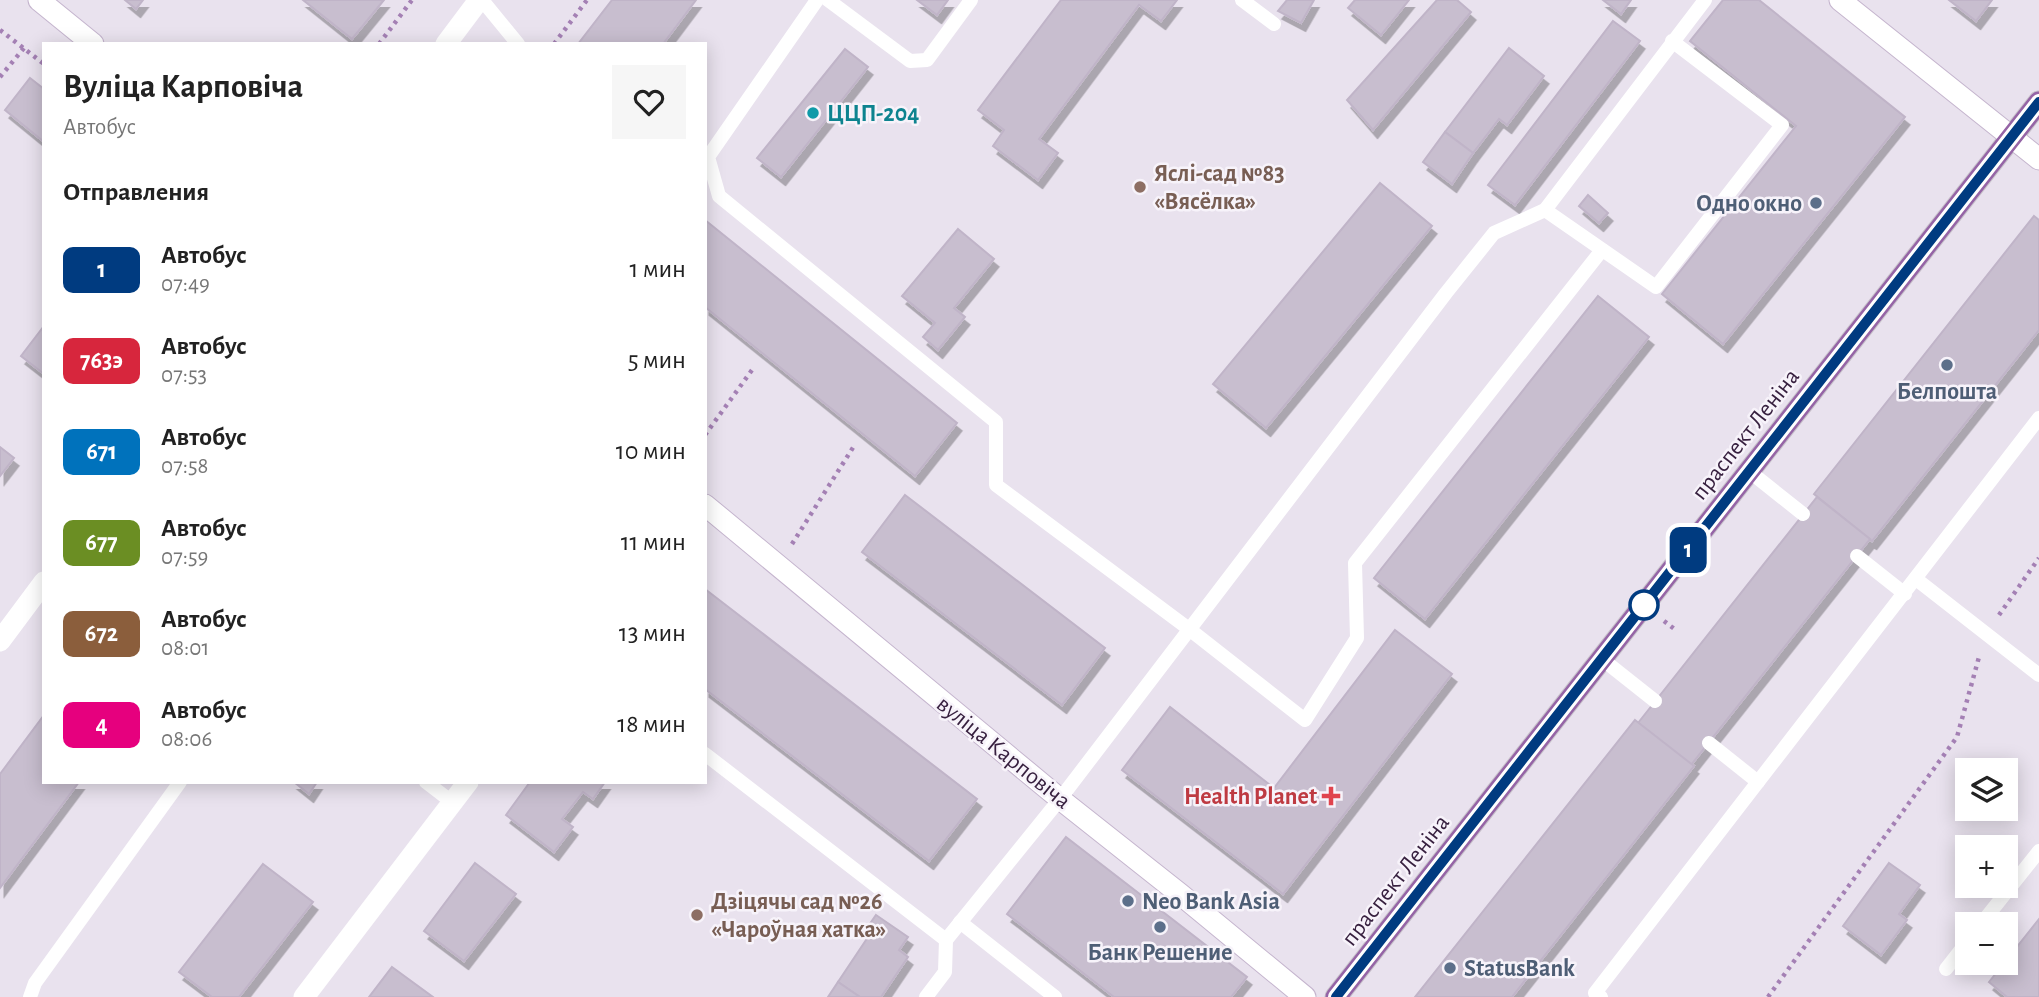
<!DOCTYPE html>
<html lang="ru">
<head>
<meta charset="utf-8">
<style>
  body { margin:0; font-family:"Alegreya Sans",sans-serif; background:#f6f6f6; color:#222; height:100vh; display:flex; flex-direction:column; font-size:26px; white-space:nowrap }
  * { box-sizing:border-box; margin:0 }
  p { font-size:23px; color:#767676 }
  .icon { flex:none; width:38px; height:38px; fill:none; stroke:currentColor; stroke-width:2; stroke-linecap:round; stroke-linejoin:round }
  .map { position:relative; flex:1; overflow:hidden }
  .panel { position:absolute; left:42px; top:42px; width:665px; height:742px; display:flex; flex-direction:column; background:#fff; border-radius:0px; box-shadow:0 4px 18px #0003 }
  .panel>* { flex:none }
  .badge { padding:0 14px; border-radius:10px; font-size:24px; line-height:46px }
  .tools { position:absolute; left:1955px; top:758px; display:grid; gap:14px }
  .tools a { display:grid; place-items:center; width:63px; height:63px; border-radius:0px; background:#fff; box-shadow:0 4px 18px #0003; font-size:35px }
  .map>.badge { position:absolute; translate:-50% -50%; box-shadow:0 0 0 4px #fff }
  h2 { padding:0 21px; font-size:26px; line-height:63px }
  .round { display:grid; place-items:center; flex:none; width:74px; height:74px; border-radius:0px; background:#f6f6f6 }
  .headline { display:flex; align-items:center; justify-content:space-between; height:119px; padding:0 21px }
  h1 { font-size:33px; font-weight:600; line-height:52px }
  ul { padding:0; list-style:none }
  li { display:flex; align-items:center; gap:21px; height:91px; padding:0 21px }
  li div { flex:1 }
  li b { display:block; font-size:26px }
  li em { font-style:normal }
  li .badge { min-width:77px; font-weight:700; text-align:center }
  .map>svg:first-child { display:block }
  .building { fill:#c8becf; stroke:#c0b4c8; stroke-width:2; filter:url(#shadow) }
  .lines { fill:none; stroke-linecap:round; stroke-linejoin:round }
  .secondary-casing { stroke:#c5b5ce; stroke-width:23 }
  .primary-casing { stroke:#c7c1ca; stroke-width:23 }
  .path { stroke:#a480b4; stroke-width:4.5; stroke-dasharray:3.5 5; stroke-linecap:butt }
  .lane { stroke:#fff; stroke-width:14 }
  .street { stroke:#fff; stroke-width:21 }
  .secondary { stroke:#fff; stroke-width:21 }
  .primary { stroke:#9564a6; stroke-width:21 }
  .line-casing { stroke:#fff; stroke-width:16 }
  .line { stroke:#003b80; stroke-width:10 }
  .culture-dot { fill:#0f9aa8; stroke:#f7f3fa; stroke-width:2.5 }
  .education-dot { fill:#8d6e63; stroke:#f7f3fa; stroke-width:2.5 }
  .service-dot { fill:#5c6f8a; stroke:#f7f3fa; stroke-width:2.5 }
  .stop-dot { fill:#fff; stroke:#003b80; stroke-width:3.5 }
  .health-dot { fill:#e0444e; stroke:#f7f3fa; stroke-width:2.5 }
  .labels { text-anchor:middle; stroke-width:5; stroke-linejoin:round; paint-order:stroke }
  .culture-label { font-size:24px; font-weight:bold; fill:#0d838f; stroke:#f7f3fa; text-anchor:start }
  .education-label { font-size:24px; font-weight:bold; fill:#785e54; stroke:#f7f3fa; text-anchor:start }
  .service-label { font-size:24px; font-weight:bold; fill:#4e5e75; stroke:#f7f3fa }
  .street-label { font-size:24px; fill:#382140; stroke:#f7f3fa }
  .health-label { font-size:24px; font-weight:bold; fill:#be3a42; stroke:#f7f3fa; text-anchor:end }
</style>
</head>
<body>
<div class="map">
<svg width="2039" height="997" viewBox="0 0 2039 997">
  <defs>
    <filter id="shadow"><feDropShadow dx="4.5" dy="8" stdDeviation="0" flood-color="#0004"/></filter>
  </defs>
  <rect width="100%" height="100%" fill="#e9e2ee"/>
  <g class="building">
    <path d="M125,0H143L136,9Z"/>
    <path d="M303,0H384L352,39Z"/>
    <path d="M612,0H696L663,44H578Z"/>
    <path d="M917,0H948L937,15Z"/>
    <path d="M1061,0H1177L1161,21L1139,5L1039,139L1058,153L1038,180L993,146L1004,130L978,110Z"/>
    <path d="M1287,0H1314L1301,23L1278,11Z"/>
    <path d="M1355,0H1409L1381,35L1348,8Z"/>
    <path d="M1437,0H1457L1471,12L1373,130L1347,100Z"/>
    <path d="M1603,0H1631L1621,14Z"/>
    <path d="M1723,0H1759L1905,117L1723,344L1662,294L1796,126L1690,41Z"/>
    <path d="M1949,0H1992L1976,21Z"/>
    <path d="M1613,21L1640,41L1515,205L1488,185Z"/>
    <path d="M1509,48L1544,76L1507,125L1499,119L1473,153L1445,132Z"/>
    <path d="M845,49L868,67L781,177L757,158Z"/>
    <path d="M30,78L44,89V142L5,110Z"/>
    <path d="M1445,132L1473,153L1452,184L1423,162Z"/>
    <path d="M1380,183L1432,226L1266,428L1213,384Z"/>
    <path d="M1588,195L1608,213L1599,223L1579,206Z"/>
    <path d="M2034,216L2039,220V330L1872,541L1814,494Z"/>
    <path d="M705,220L957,423L915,476L705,307Z"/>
    <path d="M958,229L994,259L954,308L965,317L938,350L923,337L935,323L902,296Z"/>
    <path d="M1598,296L1649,337L1425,619L1374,578Z"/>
    <path d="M44,326V374L21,356Z"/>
    <path d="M0,447L14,458L0,476Z"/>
    <path d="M905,495L1105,648L1062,705L862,552Z"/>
    <path d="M1817,497L1870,539L1691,765L1638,723Z"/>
    <path d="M705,589L977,799L929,861L705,689Z"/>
    <path d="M1395,630L1452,674L1283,894L1122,770L1170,707L1274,788Z"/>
    <path d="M44,715V782H79L0,888V774Z"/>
    <path d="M1635,720L1694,766L1512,997H1415Z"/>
    <path d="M294,782H317L309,794Z"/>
    <path d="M530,782H605L593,799L583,792L562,819L573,827L554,852L506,815Z"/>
    <path d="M1066,837L1247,977L1231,997H1114L1007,914Z"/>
    <path d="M475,863L516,894L464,961L424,931Z"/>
    <path d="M1889,863L1920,885L1899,914L1907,920L1881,955L1843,926Z"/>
    <path d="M263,864L313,902L239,997H212L179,972Z"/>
    <path d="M876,915L908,937L899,950L908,957L881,997H860L838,982L872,931L867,928Z"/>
    <path d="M2039,919V997H2007L1989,982Z"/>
    <path d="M392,967L433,997H369Z"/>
    <path d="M838,982L860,997H828Z"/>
  </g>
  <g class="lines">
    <defs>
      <g id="secondary">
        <path d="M39,0L93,44"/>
        <path d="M1840,0L2039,159"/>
        <path d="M705,505L1060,799L1180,894L1305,997"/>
      </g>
      <path id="primary" d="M1336,997L2039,102"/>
    </defs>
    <use href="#secondary" class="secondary-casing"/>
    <use href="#primary" class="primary-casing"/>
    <g class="path">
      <path d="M0,30L44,64"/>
      <path d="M379,44L412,0"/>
      <path d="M554,44L587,0"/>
      <path d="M0,77L24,48"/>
      <path d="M705,435L752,370"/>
      <path d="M792,544L854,446"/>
      <path d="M1999,615L2039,558"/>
      <path d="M1664,621L1677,631"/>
      <path d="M1768,997L1957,737L1979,657"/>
    </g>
    <g class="lane">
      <path d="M482,0L518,44"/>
      <path d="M817,0L708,157L719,196L996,422V485L1189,629L1305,720L1357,638L1355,563L1602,250"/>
      <path d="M828,0L910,61L927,60L971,0"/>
      <path d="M1242,0L1274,24"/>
      <path d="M1545,210L1656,287L1782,125L1672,41"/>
      <path d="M1749,471L1803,514"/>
      <path d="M1857,556L1905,594"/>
      <path d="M1916,579L2039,675"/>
      <path d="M1602,659L1655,701"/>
      <path d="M1709,743L1758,782"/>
      <path d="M705,754L946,940"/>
      <path d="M426,782L452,802"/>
      <path d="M960,922L1055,997"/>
      <path d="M1981,924L2039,851"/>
      <path d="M1946,969L1967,942"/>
      <path d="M30,997L35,983L180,782"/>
      <path d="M926,997L945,972L946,940L1060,799L1446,293L1494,233L1545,210L1705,0"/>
      <path d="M1601,997L1595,993L2039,418"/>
    </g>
    <g class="street">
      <path d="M446,44L479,0"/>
      <path d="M0,641L44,582"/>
      <path d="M304,997L468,782"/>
    </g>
    <use href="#secondary" class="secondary"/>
    <use href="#primary" class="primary"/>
  </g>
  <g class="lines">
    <defs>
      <path id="line" d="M1336,997L2039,102"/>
    </defs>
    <use href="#line" class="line-casing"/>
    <use href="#line" class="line"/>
  </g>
  <circle class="culture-dot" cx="813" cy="113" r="7"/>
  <g class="education-dot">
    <circle cx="1140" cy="187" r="7"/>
    <circle cx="697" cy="915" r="7"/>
  </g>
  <g class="service-dot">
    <circle cx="1816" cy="203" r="7"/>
    <circle cx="1947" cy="365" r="7"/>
    <circle cx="1128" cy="901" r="7"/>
    <circle cx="1160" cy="927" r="7"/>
    <circle cx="1450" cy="968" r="7"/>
  </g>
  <circle class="stop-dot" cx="1644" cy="605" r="14"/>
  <path class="health-dot" d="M1327.5 785.5h7v7h7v7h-7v7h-7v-7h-7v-7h7z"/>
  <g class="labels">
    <g class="culture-label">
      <text x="827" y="121">ЦЦП-204</text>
    </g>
    <g class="education-label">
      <text x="1154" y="181">Яслі-сад №83<tspan x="1154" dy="28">«Вясёлка»</tspan></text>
      <text x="711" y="909">Дзіцячы сад №26<tspan x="711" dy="28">«Чароўная хатка»</tspan></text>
    </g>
    <g class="service-label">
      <text x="1802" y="211" text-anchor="end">Одно окно</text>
      <text x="1947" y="399">Белпошта</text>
      <text x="1142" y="909" text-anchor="start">Neo Bank Asia</text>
      <text x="1160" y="960">Банк Решение</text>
      <text x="1464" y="976" text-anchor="start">StatusBank</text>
    </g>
    <g class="street-label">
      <text transform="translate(1745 434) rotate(-52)" y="8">праспект Леніна</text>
      <text transform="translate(1004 752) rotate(39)" y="8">вуліца Карповіча</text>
      <text transform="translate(1395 880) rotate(-52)" y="8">праспект Леніна</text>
    </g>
    <g class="health-label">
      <text x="1317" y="804">Health Planet</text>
    </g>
  </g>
</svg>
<div class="tools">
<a><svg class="icon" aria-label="layers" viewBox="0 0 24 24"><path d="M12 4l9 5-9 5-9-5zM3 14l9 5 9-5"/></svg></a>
<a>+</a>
<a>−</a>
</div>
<b class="badge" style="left:1688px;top:550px;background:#003b80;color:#fff">1</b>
<section class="panel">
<div class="headline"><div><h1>Вуліца Карповіча</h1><p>Автобус</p></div><a class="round"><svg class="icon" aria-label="heart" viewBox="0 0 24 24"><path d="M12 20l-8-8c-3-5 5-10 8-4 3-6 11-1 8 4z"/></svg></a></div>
<h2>Отправления</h2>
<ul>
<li><span class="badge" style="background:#003b80;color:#fff">1</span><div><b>Автобус</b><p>07:49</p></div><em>1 мин</em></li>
<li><span class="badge" style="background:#d7263d;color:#fff">763э</span><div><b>Автобус</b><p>07:53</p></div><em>5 мин</em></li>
<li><span class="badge" style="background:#0072bc;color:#fff">671</span><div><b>Автобус</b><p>07:58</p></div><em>10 мин</em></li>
<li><span class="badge" style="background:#6b8e23;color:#fff">677</span><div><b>Автобус</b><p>07:59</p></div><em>11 мин</em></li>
<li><span class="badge" style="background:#8b5e3c;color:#fff">672</span><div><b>Автобус</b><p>08:01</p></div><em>13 мин</em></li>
<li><span class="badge" style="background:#e6007e;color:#fff">4</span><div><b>Автобус</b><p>08:06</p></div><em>18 мин</em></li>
</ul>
</section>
</div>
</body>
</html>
